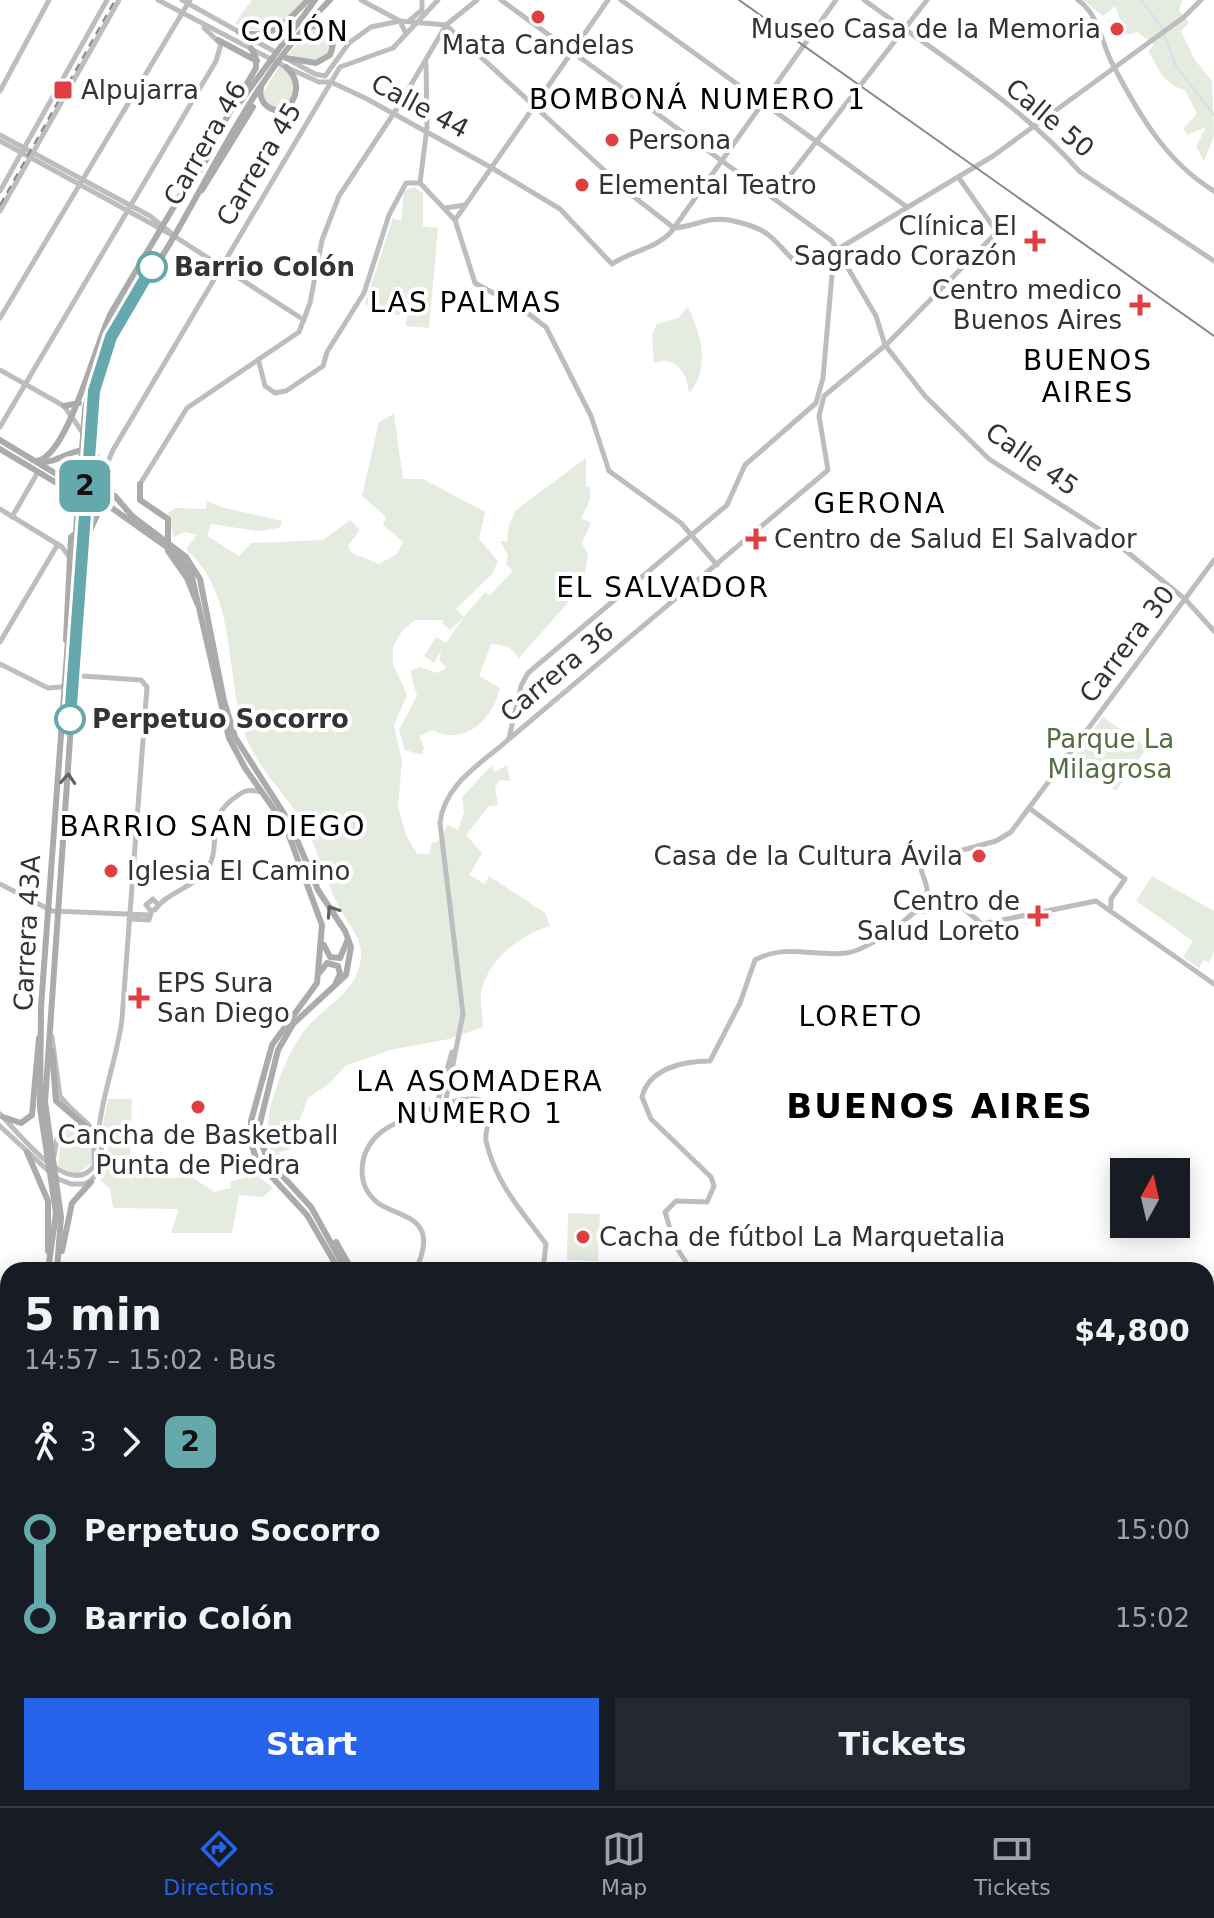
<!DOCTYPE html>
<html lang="en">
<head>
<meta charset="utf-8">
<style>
  body { margin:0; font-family:"DejaVu Sans",sans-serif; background:#242831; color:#f1f3f6; height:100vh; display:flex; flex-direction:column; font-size:30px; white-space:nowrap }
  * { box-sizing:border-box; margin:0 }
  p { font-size:26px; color:#9ea1a6 }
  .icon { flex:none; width:44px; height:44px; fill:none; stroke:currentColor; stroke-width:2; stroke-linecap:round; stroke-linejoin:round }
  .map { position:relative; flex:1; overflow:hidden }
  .details { position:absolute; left:0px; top:1262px; width:1214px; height:544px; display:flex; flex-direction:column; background:#171b24; border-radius:24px 24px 0 0; box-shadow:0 4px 20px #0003 }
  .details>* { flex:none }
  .badge { padding:0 16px; border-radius:12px; font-size:28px; line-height:52px }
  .needle { width:52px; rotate:8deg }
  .tools { position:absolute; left:1110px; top:1158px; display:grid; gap:16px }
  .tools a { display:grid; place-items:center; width:80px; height:80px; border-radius:0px; background:#171b24; box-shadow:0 4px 20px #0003; font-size:40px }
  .map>.badge { position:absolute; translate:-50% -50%; box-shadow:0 0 0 4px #fff }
  .legs { display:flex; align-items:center; gap:12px; height:88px; padding:0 24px; font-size:26px }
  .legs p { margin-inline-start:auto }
  .summary { display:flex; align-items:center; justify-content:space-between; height:136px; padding:0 24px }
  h1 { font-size:44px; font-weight:600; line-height:60px }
  .cta { display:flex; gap:16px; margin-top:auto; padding:16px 24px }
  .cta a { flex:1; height:92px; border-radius:0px; background:#2563eb; color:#fff; font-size:32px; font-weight:600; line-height:92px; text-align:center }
  .cta a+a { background:#242831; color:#f1f3f6 }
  ul { padding:0 24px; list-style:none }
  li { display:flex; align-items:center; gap:28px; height:88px; font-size:30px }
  li i { display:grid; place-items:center; width:12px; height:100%; margin:0 10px; background:currentColor }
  li i::after { content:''; width:20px; height:20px; margin:-10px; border:6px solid; border-radius:50%; background:#171b24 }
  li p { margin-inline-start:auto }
  li:first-child i { background:linear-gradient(#0000 50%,currentColor 0) }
  li:last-child i { background:linear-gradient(currentColor 50%,#0000 0) }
  .dock { display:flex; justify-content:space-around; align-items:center; height:112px; border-top:2px solid #363941; background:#171b24; font-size:22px; color:#9ea1a6 }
  .dock a { display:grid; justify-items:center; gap:4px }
  .dock .active { color:#2563eb }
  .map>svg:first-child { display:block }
  .green { fill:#e5ebdf }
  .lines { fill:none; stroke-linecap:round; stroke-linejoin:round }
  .stream { stroke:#d0e0ed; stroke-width:2 }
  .primary-tunnel { stroke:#d6d6d6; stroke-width:6; stroke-dasharray:6 3; stroke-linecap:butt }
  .secondary { stroke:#bdbdbd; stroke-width:5 }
  .primary { stroke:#ababab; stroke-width:6 }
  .tram { stroke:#888; stroke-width:2 }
  .rail { stroke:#888; stroke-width:2; stroke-dasharray:8 6; stroke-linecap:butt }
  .oneway { stroke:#636363 }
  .line-1-casing { stroke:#fff; stroke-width:18 }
  .line-1 { stroke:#65a9ac; stroke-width:12 }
  .poi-dot { fill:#df3f43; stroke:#fff; stroke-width:3 }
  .stop-1-dot { fill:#fff; stroke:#65a9ac; stroke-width:4 }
  .labels { text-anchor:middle; stroke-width:8; stroke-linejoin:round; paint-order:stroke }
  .poi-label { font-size:26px; fill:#333; stroke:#fff; text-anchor:start }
  .street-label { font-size:26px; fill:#333; stroke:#fff }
  .stop-label { font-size:26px; font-weight:bold; fill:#333; stroke:#fff; text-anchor:start }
  .park-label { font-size:26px; fill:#536e41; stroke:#fff }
  .neighbourhood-label { font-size:28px; letter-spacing:2px; fill:#000; stroke:#fff }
  .district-label { font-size:34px; font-weight:bold; letter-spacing:2px; fill:#000; stroke:#fff }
</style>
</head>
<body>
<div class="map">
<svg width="1214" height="1806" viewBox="0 0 1214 1806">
  <rect width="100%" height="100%" fill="#fff"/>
  <g class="green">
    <path d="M252,0H305C283,22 265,41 235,23Z"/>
    <path d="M1083,0H1183L1179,10L1189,23L1181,31L1195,60L1212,81L1214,136L1204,161L1196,147L1206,127L1188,135L1183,129L1197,114L1185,90C1162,84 1160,68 1148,52L1154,44L1137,32L1126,35L1115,6L1103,16Z"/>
    <path d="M310,29H322L331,39L330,52L324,59L310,61L288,54Z"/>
    <path d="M280,65C297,78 295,95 283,110L268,106L262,95Z"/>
    <path d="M414,187L423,193V226L438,228L429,328L406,326L407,315L385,314L365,304L393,218L401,221L404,190Z"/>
    <path d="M688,307C701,336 711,365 689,394C688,374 677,355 654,363L652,334L657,324L678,318Z"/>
    <path d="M394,414L403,479H423L485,512L479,539L498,561L492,574L456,609L464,617L485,592L490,595L513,571L506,564L508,555L500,541H507L509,526L516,510L586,458V486L590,488V500L581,518L591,523L582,543L588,555L583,586L519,658L509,647L491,644L479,676L500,688C493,719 465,747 432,730L419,736L424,748L422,755L405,750L399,730L417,696L410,671L420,667L437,673L446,668L439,659L442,650L434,663L424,656L436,637L446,643L463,618L450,630L442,623L444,620H415L402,631L393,647V664L407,695L394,725L402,762L398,806L406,835L417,854H429L432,843L442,840L447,825L458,830L464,812L462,797L491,766L495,772L507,765L510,781L500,780L495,788L498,805L489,806L466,835L482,853L469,875L485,884L489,876L545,913L550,926C522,934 490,958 482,988C479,1000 483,1015 483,1027L449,1039L390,1050L345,1066L330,1083L308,1098L289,1150L280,1152L275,1161C254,1129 283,1060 304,1031C323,1006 359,993 361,956C362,937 347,923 339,907C325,880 318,849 303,823C288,797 264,775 251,748C221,685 243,600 186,549L197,535L185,532L174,537L168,513L176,508L206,509L207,501L224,508L283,521L279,528L257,531L211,524L207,536L239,556L251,543L323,540L350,520L360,530L348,546L352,553L379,564L397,554L403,542L383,525L386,517L362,496L379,422Z"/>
    <path d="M1103,717L1147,748L1116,791L1072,760Z"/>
    <path d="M1152,876L1214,911V952L1209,962L1204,960L1199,968L1183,957L1193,941L1136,901Z"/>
    <path d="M108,1099H132L130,1158L165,1178L192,1177L214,1192L231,1188L230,1182L256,1174L273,1188L263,1197L239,1195L232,1233H171L179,1209L113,1208L110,1189L100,1180C119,1156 103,1148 103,1125C104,1116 107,1107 108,1099Z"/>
    <path d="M74,1129L86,1132L94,1144L91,1164L76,1175L58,1166L62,1136Z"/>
    <path d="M568,1213L600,1214L598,1261L567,1260Z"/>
    <path d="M1206,1393H1214V1554L1206,1552Z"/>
    <path d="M1206,1657L1214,1679V1806H1002L1006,1798H1206Z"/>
    <path d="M839,1798H920L929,1806H825Z"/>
  </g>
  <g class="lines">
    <g class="stream">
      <path d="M1141,0L1163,29"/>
      <path d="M1164,35L1176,66L1214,115"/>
    </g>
    <path class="primary-tunnel" d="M1206,1512L1214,1506"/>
    <g class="secondary">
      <path d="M158,0L286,67L319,82H331L367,99L492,168L560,209L612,264C631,251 655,249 671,232L836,0"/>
      <path d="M182,0L277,53"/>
      <path d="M361,0L400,21L406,34"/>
      <path d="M501,0L832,241L876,316L885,345L925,396L989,459L1099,529L1185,599L1214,631"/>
      <path d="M621,0L907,207"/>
      <path d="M864,0C937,53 1021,105 1080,172L1214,261"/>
      <path d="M1078,0C1100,16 1101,43 1113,65C1138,113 1166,162 1214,191"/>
      <path d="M410,20L422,10V0"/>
      <path d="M289,60L315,74L325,76L349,43L371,27L400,21L446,25L629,193L674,228C694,227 708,216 729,220C744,223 760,227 771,237C795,258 795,277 834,255"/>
      <path d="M0,91L49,0"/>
      <path d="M0,135L150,216L171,233"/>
      <path d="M0,141L174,236L304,320"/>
      <path d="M420,183L455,220L475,283L522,309L546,327L591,416L609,471L681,523L717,565"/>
      <path d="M420,183L427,127L426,63"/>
      <path d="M0,191L107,0"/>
      <path d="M773,197L927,0"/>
      <path d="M445,208L465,205"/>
      <path d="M0,211L119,0"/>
      <path d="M455,220L608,0"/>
      <path d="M0,318L190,0"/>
      <path d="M259,362L265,386L275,393L286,391L323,366L327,352L364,293L389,215L406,183H420"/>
      <path d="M0,370L64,406L83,433"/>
      <path d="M0,427L216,61L221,44L204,28"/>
      <path d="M104,471L113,450L340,67L393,48L438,0"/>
      <path d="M140,484L187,408L299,332L310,303L322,240L339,196L398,107L446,25L477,0"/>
      <path d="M0,509L62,547L70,558"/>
      <path d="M12,517L38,472"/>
      <path d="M0,642L58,544"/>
      <path d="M0,664L48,688L61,687L82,676L141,680L147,687L122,1019C117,1059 101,1096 98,1137"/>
      <path d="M509,738L521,686L528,673L727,505L745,465L816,403L823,378L833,263L838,249L993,156L1184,17L1201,0"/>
      <path d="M1029,808L1125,879L1111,899V907"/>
      <path d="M0,884L52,911L150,915"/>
      <path d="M158,905L153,899L146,905L150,910H155C165,894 191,888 204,873C226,848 200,820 237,796C245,790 251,789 260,792"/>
      <path d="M915,912L932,910L950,897L982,924L1096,901L1214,984"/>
      <path d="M129,919L149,920L151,913"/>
      <path d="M445,1104L463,1014L440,823C444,784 482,763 509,739L828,470L819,416L824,396L888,343L997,232L959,178"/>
      <path d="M436,1107L452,1052"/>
      <path d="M0,1114C19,1133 69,1200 94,1166V1140L82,1127L67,1128L57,1139L54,1156"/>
      <path d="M0,1126L56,1178L71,1184H84C93,1181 97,1175 100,1166C110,1129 77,1120 60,1096L52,1037"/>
      <path d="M416,1270C421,1258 428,1240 420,1228C412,1215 390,1212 378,1203C355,1185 358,1152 380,1133C395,1121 418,1113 436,1107C453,1101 474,1094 490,1104C494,1118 484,1127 486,1141C496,1184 521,1210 546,1244L543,1270"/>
      <path d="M691,1270L675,1245L665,1212L676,1201L707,1202L714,1186L711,1177L651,1119L642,1097C649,1068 684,1061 710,1061L740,1003L755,960C786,943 814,957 846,953C865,952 925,912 927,892C928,885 922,876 921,868L926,860L996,841L1011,832L1214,560"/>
      <path d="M0,1468L8,1474"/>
    </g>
    <g class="primary">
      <path d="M239,32C273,41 286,22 308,0"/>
      <path d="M218,40L257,61"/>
      <path d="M286,58L316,63L330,55C338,37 326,23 306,27"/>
      <path d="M261,87C258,100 266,109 279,111L288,108C299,93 299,79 286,67"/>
      <path d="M240,102L315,0"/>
      <path d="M195,178L216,143"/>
      <path d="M202,190L253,107"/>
      <path d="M64,406L79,403"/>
      <path d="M0,440L73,484L115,496L132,516L186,557L200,579L224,701L235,737L290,823L318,890L345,931L351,947L346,975L293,1024L278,1050L258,1131L267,1159L311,1207L346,1270"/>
      <path d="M0,449L60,485L109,506L174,552L191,573L229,738L245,768L285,825L322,925L317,983L272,1045L251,1121L250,1140L257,1161L307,1215L339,1270"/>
      <path d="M37,461C68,456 96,342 111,313L256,68V58L251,48"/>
      <path d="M41,462C59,463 69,449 86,451"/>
      <path d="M140,484V500L168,519V551L187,578L197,603"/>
      <path d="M62,487L81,513L96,514L111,503C116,483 99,468 94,450C85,409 107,358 124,322"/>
      <path d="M66,640L71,537L78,532"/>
      <path d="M79,646L87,537L98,513"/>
      <path d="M324,945L330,957L340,958L348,939"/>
      <path d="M320,972L327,963L338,966L340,974L336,982"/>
      <path d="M52,1051L56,1101L98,1137"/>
      <path d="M3,1117L21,1123L32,1115L39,1038"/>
      <path d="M27,1152L48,1201V1251"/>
      <path d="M336,1242L352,1270"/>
      <path d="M62,1251L72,1203L91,1182"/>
      <path d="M48,1270L56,1213L40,1108L41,1007L85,409L95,365L119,302"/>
      <path d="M57,1270L61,1217L45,1102L94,391C106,335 143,289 172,240C221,155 259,71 330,0"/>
      <path d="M0,1537L8,1516"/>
      <path d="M0,1581L8,1547"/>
      <path d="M478,1798L502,1805L529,1798"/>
      <path d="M638,1798L641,1806"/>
      <path d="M646,1798L649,1806"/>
      <path d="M739,1798L744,1806"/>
      <path d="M756,1798L763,1806"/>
      <path d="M763,1798L791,1804L808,1798"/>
      <path d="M777,1798H800"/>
      <path d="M191,1806L193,1798"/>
      <path d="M199,1806L200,1798"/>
    </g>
    <path class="tram" d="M739,0L1214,336"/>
    <path class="rail" d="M0,205L115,0"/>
  </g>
  <defs><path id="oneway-chevron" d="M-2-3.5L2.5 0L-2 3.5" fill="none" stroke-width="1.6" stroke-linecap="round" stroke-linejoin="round" transform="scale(2)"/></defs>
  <g class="oneway">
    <use href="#oneway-chevron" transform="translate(68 779) rotate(-86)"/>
    <use href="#oneway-chevron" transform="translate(332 911) rotate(-124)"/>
  </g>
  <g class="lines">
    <defs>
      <path id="line-1" d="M70,719L94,391L111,337L152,267"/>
    </defs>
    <use href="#line-1" class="line-1-casing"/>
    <use href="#line-1" class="line-1"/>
  </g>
  <g class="poi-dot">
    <circle cx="538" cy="17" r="8"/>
    <circle cx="1117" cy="29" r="8"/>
    <rect x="53" y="80" width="20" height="20" rx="4"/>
    <circle cx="612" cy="140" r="8"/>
    <circle cx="582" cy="185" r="8"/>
    <path d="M1031 229h8v8h8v8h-8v8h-8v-8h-8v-8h8z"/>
    <path d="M1136 293h8v8h8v8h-8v8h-8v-8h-8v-8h8z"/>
    <path d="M752 527h8v8h8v8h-8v8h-8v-8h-8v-8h8z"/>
    <circle cx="979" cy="856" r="8"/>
    <circle cx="111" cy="871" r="8"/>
    <path d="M1034 904h8v8h8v8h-8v8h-8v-8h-8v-8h8z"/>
    <path d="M135 986h8v8h8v8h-8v8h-8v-8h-8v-8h8z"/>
    <circle cx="198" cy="1107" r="8"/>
    <circle cx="583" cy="1237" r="8"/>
  </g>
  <g class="stop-1-dot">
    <circle cx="152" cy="267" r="14"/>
    <circle cx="70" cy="719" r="14"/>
  </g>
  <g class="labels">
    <g class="poi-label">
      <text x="1101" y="38" text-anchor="end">Museo Casa de la Memoria</text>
      <text x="538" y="54" text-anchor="middle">Mata Candelas</text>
      <text x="81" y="99">Alpujarra</text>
      <text x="628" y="149">Persona</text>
      <text x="598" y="194">Elemental Teatro</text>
      <text x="1017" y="235" text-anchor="end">Clínica El<tspan x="1017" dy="30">Sagrado Corazón</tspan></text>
      <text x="1122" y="299" text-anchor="end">Centro medico<tspan x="1122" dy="30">Buenos Aires</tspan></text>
      <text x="774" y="548">Centro de Salud El Salvador</text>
      <text x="963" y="865" text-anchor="end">Casa de la Cultura Ávila</text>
      <text x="127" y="880">Iglesia El Camino</text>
      <text x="1020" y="910" text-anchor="end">Centro de<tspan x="1020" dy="30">Salud Loreto</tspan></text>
      <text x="157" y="992">EPS Sura<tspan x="157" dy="30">San Diego</tspan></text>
      <text x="198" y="1144" text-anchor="middle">Cancha de Basketball<tspan x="198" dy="30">Punta de Piedra</tspan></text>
      <text x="599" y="1246">Cacha de fútbol La Marquetalia</text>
    </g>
    <g class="street-label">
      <text transform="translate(420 106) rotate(28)" y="9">Calle 44</text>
      <text transform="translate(1050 118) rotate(40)" y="9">Calle 50</text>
      <text transform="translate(205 143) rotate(-60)" y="9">Carrera 46</text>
      <text transform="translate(259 164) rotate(-59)" y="9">Carrera 45</text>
      <text transform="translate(1032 459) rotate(35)" y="9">Calle 45</text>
      <text transform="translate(1127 644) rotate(-53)" y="9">Carrera 30</text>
      <text transform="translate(557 672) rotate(-40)" y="9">Carrera 36</text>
      <text transform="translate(27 933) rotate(-87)" y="9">Carrera 43A</text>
    </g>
    <g class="stop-label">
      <text x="174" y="276">Barrio Colón</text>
      <text x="92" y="728">Perpetuo Socorro</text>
    </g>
    <g class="park-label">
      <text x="1110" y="748">Parque La<tspan x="1110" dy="30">Milagrosa</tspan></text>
    </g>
    <g class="neighbourhood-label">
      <text x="295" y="41">COLÓN</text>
      <text x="698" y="109">BOMBONÁ NUMERO 1</text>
      <text x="466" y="312">LAS PALMAS</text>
      <text x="1088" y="370">BUENOS<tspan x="1088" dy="32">AIRES</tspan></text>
      <text x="880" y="513">GERONA</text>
      <text x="663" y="597">EL SALVADOR</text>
      <text x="213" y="836">BARRIO SAN DIEGO</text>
      <text x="861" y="1026">LORETO</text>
      <text x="480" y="1091">LA ASOMADERA<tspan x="480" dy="32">NUMERO 1</tspan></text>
    </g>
    <g class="district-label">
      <text x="940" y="1118">BUENOS AIRES</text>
    </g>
  </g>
</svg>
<div class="tools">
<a><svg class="needle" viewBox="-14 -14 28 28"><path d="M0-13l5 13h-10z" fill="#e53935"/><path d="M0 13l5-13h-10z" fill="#9ea1a6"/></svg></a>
</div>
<b class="badge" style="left:85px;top:486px;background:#65a9ac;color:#111">2</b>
<section class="details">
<div class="summary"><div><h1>5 min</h1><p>14:57 – 15:02 · Bus</p></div><b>$4,800</b></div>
<div class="legs"><svg class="icon" aria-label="walk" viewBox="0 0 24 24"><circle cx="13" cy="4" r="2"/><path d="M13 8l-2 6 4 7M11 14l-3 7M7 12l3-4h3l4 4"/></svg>3<svg class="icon" aria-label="forward" viewBox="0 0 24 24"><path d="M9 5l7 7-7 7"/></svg><b class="badge" style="background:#65a9ac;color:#111">2</b></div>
<ul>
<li><i style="color:#65a9ac"></i><b>Perpetuo Socorro</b><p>15:00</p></li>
<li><i style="color:#65a9ac"></i><b>Barrio Colón</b><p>15:02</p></li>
</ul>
<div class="cta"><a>Start</a><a>Tickets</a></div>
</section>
</div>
<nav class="dock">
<a class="active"><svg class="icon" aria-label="directions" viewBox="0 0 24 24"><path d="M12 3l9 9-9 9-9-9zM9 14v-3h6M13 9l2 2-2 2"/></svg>Directions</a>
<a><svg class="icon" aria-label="map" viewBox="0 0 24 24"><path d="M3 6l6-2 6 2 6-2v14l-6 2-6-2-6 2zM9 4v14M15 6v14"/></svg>Map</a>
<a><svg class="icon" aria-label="tickets" viewBox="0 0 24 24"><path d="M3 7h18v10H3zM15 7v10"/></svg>Tickets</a>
</nav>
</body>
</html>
